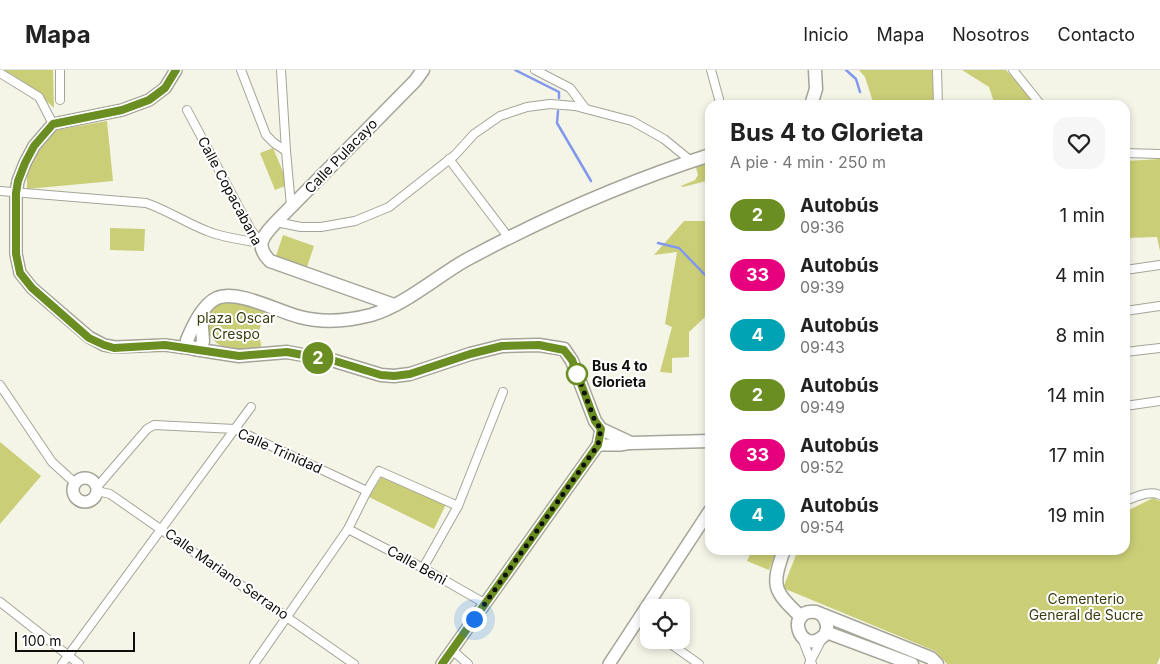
<!DOCTYPE html>
<html lang="es">
<head>
<meta charset="utf-8">
<style>
  body { margin:0; font-family:Inter,sans-serif; background:#f6f6f6; color:#222; height:100vh; display:flex; flex-direction:column; font-size:19px; white-space:nowrap }
  * { box-sizing:border-box; margin:0 }
  p { font-size:16px; color:#767676 }
  .icon { flex:none; width:28px; height:28px; fill:none; stroke:currentColor; stroke-width:2; stroke-linecap:round; stroke-linejoin:round }
  .map { position:relative; flex:1; overflow:hidden }
  .side { position:absolute; left:705px; top:30px; width:425px; height:455px; display:flex; flex-direction:column; background:#fff; border-radius:15px; box-shadow:0 2px 8px #0003 }
  .side>* { flex:none }
  .badge { padding:0 10px; border-radius:16px; font-size:18px; line-height:32px }
  .controls { position:absolute; left:640px; top:529px; display:grid; gap:10px }
  .controls a { display:grid; place-items:center; width:50px; height:50px; border-radius:10px; background:#fff; box-shadow:0 2px 8px #0003; font-size:25px }
  .scale { position:absolute; left:15px; bottom:12px; width:120px; box-sizing:border-box; padding-left:5px; border:2px solid #0e0e0a; border-top:0; font-size:14px; line-height:18px; white-space:nowrap; color:#0e0e0a; -webkit-text-stroke:4px #fff; paint-order:stroke }
  .you { position:absolute; width:25px; height:25px; margin:-12px; border:4px solid #fff; border-radius:50%; background:#1a73e8; box-shadow:0 0 0 8px #1a73e833 }
  .map>.badge { position:absolute; translate:-50% -50%; box-shadow:0 0 0 2px #fff }
  .round { display:grid; place-items:center; flex:none; width:52px; height:52px; border-radius:15px; background:#f6f6f6 }
  .head { display:flex; align-items:center; justify-content:space-between; height:85px; padding:0 25px }
  h1 { font-size:24px; font-weight:700; line-height:38px }
  ul { padding:0; list-style:none }
  li { display:flex; align-items:center; gap:15px; height:60px; padding:0 25px }
  li div { flex:1 }
  li b { display:block; font-size:19px }
  li em { font-style:normal }
  li .badge { min-width:55px; font-weight:700; text-align:center }
  header { display:flex; align-items:center; gap:30px; box-sizing:border-box; height:70px; padding:0 25px; background:#fff; border-bottom:1px solid #e0e0e0 }
  header strong { font-size:24px }
  nav { display:flex; gap:28px; margin-inline-start:auto; font-size:18px }
  .map>svg:first-child { display:block }
  .green { fill:#cace76 }
  .lines { fill:none; stroke-linecap:round; stroke-linejoin:round }
  .stream { stroke:#8298ed; stroke-width:2.5 }
  .street-casing { stroke:#a4a598; stroke-width:10 }
  .secondary-casing { stroke:#a4a598; stroke-width:14 }
  .primary-casing { stroke:#a4a598; stroke-width:15 }
  .street { stroke:#fff; stroke-width:8 }
  .secondary { stroke:#fff; stroke-width:11 }
  .primary { stroke:#fff; stroke-width:12 }
  .line-casing { stroke:#fff; stroke-width:11 }
  .line { stroke:#6b8e23; stroke-width:8 }
  .walk { stroke:#0e0e0a; stroke-width:5; stroke-dasharray:0 9 }
  .stop-dot { fill:#fff; stroke:#6b8e23; stroke-width:2.5 }
  .labels { text-anchor:middle; stroke-width:4; stroke-linejoin:round; paint-order:stroke }
  .street-label { font-size:14px; fill:#0e0e0a; stroke:#fff }
  .park-label { font-size:14px; fill:#3b3c0f; stroke:#fff }
  .stop-label { font-size:14px; font-weight:bold; fill:#0e0e0a; stroke:#fff; text-anchor:start }
</style>
</head>
<body>
<header>
<strong>Mapa</strong>
<nav><a>Inicio</a><a>Mapa</a><a>Nosotros</a><a>Contacto</a></nav>
</header>
<div class="map">
<svg width="1160" height="594" viewBox="0 0 1160 594">
  <rect width="100%" height="100%" fill="#f4f5e7"/>
  <g class="green">
    <path d="M3,0H53L54,38C38,23 23,9 3,0Z"/>
    <path d="M859,0H932L934,35H874L865,7Z"/>
    <path d="M962,0H1006L1037,35H992L994,32L989,17Z"/>
    <path d="M107,51L113,111L27,119V102L36,85L47,69L57,60Z"/>
    <path d="M273,78L284,104L285,116L275,120L260,83Z"/>
    <path d="M710,89V110L683,117L681,116L695,110L698,105L695,94Z"/>
    <path d="M1160,89V181L1157,167L1125,168V91Z"/>
    <path d="M684,151H710V246L705,247L689,262V287L672,288V303L660,302L672,257L665,254L677,182L654,185Z"/>
    <path d="M110,158L145,159L144,181L110,180Z"/>
    <path d="M283,165L314,176L307,197L276,186Z"/>
    <path d="M225,230L240,232L265,241L259,261L262,282C232,281 204,281 206,242L214,234Z"/>
    <path d="M0,372L41,406L0,454Z"/>
    <path d="M383,404L446,434L434,459L369,427Z"/>
    <path d="M1153,428L1160,431V587L1157,594H947L935,581L783,518L798,480H1125V442Z"/>
    <path d="M752,480H777L769,500L747,491Z"/>
  </g>
  <g class="lines">
    <g class="stream">
      <path d="M515,0L559,22V28"/>
      <path d="M846,0L856,9L860,22"/>
      <path d="M558,41L557,53L591,111"/>
      <path d="M658,173L679,178L710,210"/>
    </g>
    <defs>
      <g id="street">
        <path d="M60,0V30"/>
        <path d="M241,0L266,65L274,73L286,81"/>
        <path d="M281,0L286,81L291,136"/>
        <path d="M535,0L570,18L585,38"/>
        <path d="M711,0L719,29"/>
        <path d="M937,0L938,35"/>
        <path d="M1013,0L1041,35"/>
        <path d="M0,3L39,27L53,54"/>
        <path d="M187,40L251,160L261,173"/>
        <path d="M1125,83L1160,84"/>
        <path d="M449,89L509,168"/>
        <path d="M0,121L146,133C167,140 186,153 207,161C224,168 243,170 261,173"/>
        <path d="M276,152L301,157H321L355,151L389,137L455,85L474,64L500,46L527,37L550,34L575,36L632,51L664,69L691,91"/>
        <path d="M1125,200L1160,195"/>
        <path d="M1125,241L1160,236"/>
        <path d="M1125,282L1160,278"/>
        <path d="M0,315L52,392L75,413"/>
        <path d="M1125,336L1160,331"/>
        <path d="M97,417L147,359L154,355L235,359L367,421"/>
        <path d="M97,421L110,424L354,594"/>
        <path d="M1125,431C1136,427 1149,420 1160,425"/>
        <path d="M348,459L423,498L486,534"/>
        <path d="M423,498L458,436L503,322"/>
        <path d="M0,532L79,594"/>
        <path d="M637,550L649,559"/>
        <path d="M802,568L812,594"/>
        <path d="M665,570L699,594"/>
        <path d="M452,580L468,594"/>
        <path d="M62,594L251,337"/>
        <path d="M254,594L348,459L367,421L379,401L458,436"/>
        <path d="M809,594L823,567"/>
      </g>
      <g id="secondary">
        <path d="M176,0L165,18L149,30L122,40L53,54L34,76L25,93L18,111L16,123V184L20,203L32,218L89,267L104,275L115,277L165,275L194,279"/>
        <path d="M598,375H620L631,373"/>
        <circle cx="85" cy="420" r="12"/>
        <path d="M442,594L598,375L601,359"/>
        <path d="M609,594L710,440"/>
      </g>
      <g id="primary">
        <path d="M811,35L816,19L815,0"/>
        <path d="M710,85C626,112 544,148 466,190C436,207 405,235 371,245C348,251 323,253 300,247C279,242 237,219 217,228C203,234 193,256 187,270L188,274L194,279L239,286L287,282L335,291L381,305L394,306L410,304L470,284L502,276L539,275L564,279L572,291L595,351L601,359L631,373L710,371"/>
        <path d="M394,235L270,191C254,175 263,166 276,152L415,11L423,0"/>
        <path d="M196,279L202,275L203,271L201,244"/>
        <path d="M784,480C771,517 773,520 801,547"/>
        <path d="M821,544C828,551 830,562 821,568C799,584 785,538 816,542L931,588L937,594"/>
        <path d="M826,562L912,594"/>
      </g>
    </defs>
    <use href="#street" class="street-casing"/>
    <use href="#secondary" class="secondary-casing"/>
    <use href="#primary" class="primary-casing"/>
    <use href="#street" class="street"/>
    <use href="#secondary" class="secondary"/>
    <use href="#primary" class="primary"/>
  </g>
  <g class="lines">
    <defs>
      <path id="line" d="M176,0L165,18L149,30L122,40L53,54L34,76L25,93L18,111L16,123V184L20,203L32,218L89,268L104,275L114,278L165,275L239,286L287,282L335,291L381,305L394,306L410,304L470,284L502,276L539,275L564,280L572,290L595,351L601,359L598,375L442,594"/>
    </defs>
    <use href="#line" class="line-casing"/>
    <use href="#line" class="line"/>
    <path class="walk" d="M474,549L598,375L601,359L595,351L575,298L577,304"/>
  </g>
  <circle class="stop-dot" cx="577" cy="304" r="10"/>
  <g class="labels">
    <g class="street-label">
      <text transform="translate(341 86) rotate(-46)" y="5">Calle Pulacayo</text>
      <text transform="translate(230 121) rotate(62)" y="5">Calle Copacabana</text>
      <text transform="translate(280 381) rotate(24)" y="5">Calle Trinidad</text>
      <text transform="translate(417 495) rotate(29)" y="5">Calle Beni</text>
      <text transform="translate(227 504) rotate(35)" y="5">Calle Mariano Serrano</text>
    </g>
    <g class="park-label">
      <text x="236" y="253">plaza Oscar<tspan x="236" dy="16">Crespo</tspan></text>
      <text x="1086" y="534">Cementerio<tspan x="1086" dy="16">General de Sucre</tspan></text>
    </g>
    <g class="stop-label">
      <text x="592" y="301">Bus 4 to<tspan x="592" dy="16">Glorieta</tspan></text>
    </g>
  </g>
</svg>
<div class="controls">
<a><svg class="icon" aria-label="locate" viewBox="0 0 24 24"><circle cx="12" cy="12" r="6"/><path d="M12 2v4M12 18v4M2 12h4M18 12h4"/></svg></a>
</div>
<div class="scale">100 m</div>
<div class="you" style="left:474px;top:549px"></div>
<b class="badge" style="left:318px;top:288px;background:#6b8e23;color:#fff">2</b>
<section class="side">
<div class="head"><div><h1>Bus 4 to Glorieta</h1><p>A pie · 4 min · 250 m</p></div><a class="round"><svg class="icon" aria-label="heart" viewBox="0 0 24 24"><path d="M12 20l-8-8c-3-5 5-10 8-4 3-6 11-1 8 4z"/></svg></a></div>
<ul>
<li><span class="badge" style="background:#6b8e23;color:#fff">2</span><div><b>Autobús</b><p>09:36</p></div><em>1 min</em></li>
<li><span class="badge" style="background:#e6007e;color:#fff">33</span><div><b>Autobús</b><p>09:39</p></div><em>4 min</em></li>
<li><span class="badge" style="background:#00a3b4;color:#fff">4</span><div><b>Autobús</b><p>09:43</p></div><em>8 min</em></li>
<li><span class="badge" style="background:#6b8e23;color:#fff">2</span><div><b>Autobús</b><p>09:49</p></div><em>14 min</em></li>
<li><span class="badge" style="background:#e6007e;color:#fff">33</span><div><b>Autobús</b><p>09:52</p></div><em>17 min</em></li>
<li><span class="badge" style="background:#00a3b4;color:#fff">4</span><div><b>Autobús</b><p>09:54</p></div><em>19 min</em></li>
</ul>
</section>
</div>
</body>
</html>
